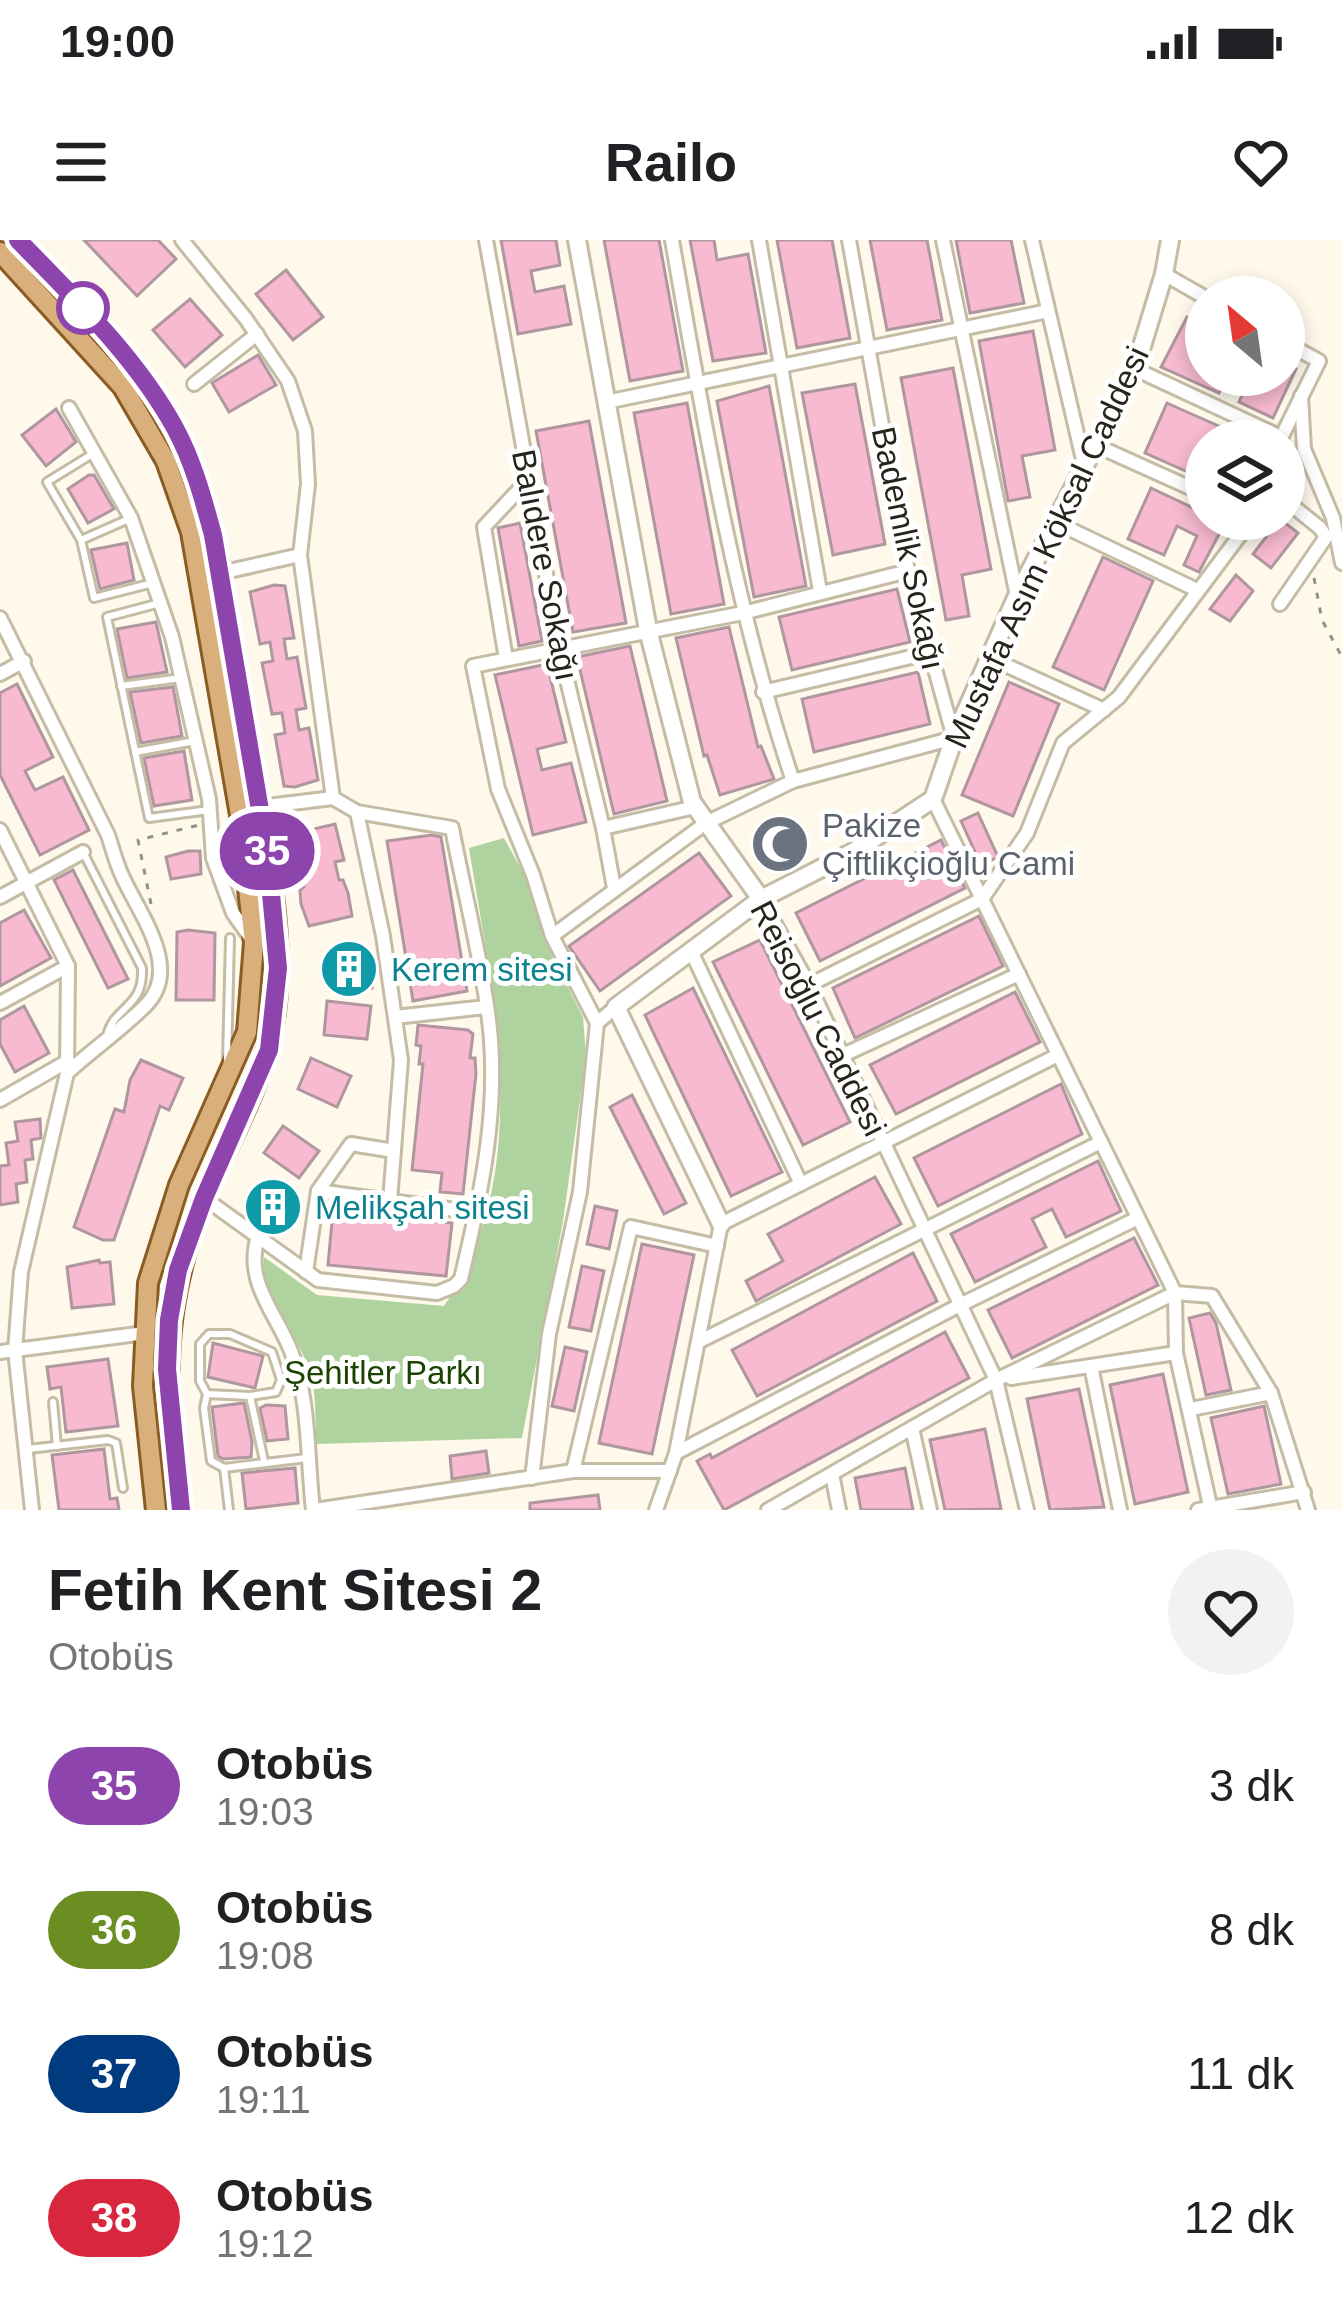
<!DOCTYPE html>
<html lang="tr">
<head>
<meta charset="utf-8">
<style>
  body { margin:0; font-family:Arial,sans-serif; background:#f2f2f2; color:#202124; height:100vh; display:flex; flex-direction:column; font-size:45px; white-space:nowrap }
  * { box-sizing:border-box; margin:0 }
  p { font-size:39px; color:#757577 }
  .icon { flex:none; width:66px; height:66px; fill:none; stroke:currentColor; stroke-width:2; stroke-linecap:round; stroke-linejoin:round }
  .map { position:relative; height:1270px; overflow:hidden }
  .drawer { display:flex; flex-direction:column; background:#fff; flex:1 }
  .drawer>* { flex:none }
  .badge { padding:0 24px; border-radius:39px; font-size:42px; line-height:78px }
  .needle { width:78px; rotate:331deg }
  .tools { position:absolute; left:1185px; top:36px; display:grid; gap:24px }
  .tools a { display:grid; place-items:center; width:120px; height:120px; border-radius:50%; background:#fff; box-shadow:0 6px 18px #0003; font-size:60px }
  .map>.badge { position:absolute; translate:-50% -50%; box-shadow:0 0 0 6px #fff }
  .round { display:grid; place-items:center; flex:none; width:126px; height:126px; border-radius:63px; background:#f2f2f2 }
  .head { display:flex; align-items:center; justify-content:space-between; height:204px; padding:0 48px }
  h1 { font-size:57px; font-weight:600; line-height:90px }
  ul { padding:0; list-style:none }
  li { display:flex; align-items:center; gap:36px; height:144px; padding:0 48px }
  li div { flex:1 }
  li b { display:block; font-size:45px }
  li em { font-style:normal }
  li .badge { min-width:132px; font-weight:700; text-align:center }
  .status { display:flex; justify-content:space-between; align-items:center; height:84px; padding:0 60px; background:#fff; direction:ltr }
  .status svg { height:33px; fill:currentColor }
  header { display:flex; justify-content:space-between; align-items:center; height:156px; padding:0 48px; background:#fff; font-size:54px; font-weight:600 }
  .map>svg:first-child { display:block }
  .green { fill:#aed39e }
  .building { fill:#f7bad1; stroke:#af969f; stroke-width:3 }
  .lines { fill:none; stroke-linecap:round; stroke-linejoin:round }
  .lane-casing { stroke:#c5bca6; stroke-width:12 }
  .street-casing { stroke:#c5bca6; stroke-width:18 }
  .secondary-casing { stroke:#c5bca6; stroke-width:22 }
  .primary-casing { stroke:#8a5b22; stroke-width:24 }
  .path { stroke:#949085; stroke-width:3; stroke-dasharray:6 9; stroke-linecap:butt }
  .lane { stroke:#fff; stroke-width:6 }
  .street { stroke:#fff; stroke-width:12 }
  .secondary { stroke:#fff; stroke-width:16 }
  .primary { stroke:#d9af7c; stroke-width:18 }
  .line-casing { stroke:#fff; stroke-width:27 }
  .line { stroke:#8e44ad; stroke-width:18 }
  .stop-dot { fill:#fff; stroke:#8e44ad; stroke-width:6 }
  .labels { text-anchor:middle; stroke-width:10; stroke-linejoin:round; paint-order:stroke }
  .street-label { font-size:33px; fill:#27241b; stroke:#fff }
  .worship-label { font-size:33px; fill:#5b616d; stroke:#fff; text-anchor:start }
  .culture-label { font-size:33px; fill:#0d838f; stroke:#fff; text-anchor:start }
  .park-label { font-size:33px; fill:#1b4302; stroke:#fff }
</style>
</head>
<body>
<div class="status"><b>19:00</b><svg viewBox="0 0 49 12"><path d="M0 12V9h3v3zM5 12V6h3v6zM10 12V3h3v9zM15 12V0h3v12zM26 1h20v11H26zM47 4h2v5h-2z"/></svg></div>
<header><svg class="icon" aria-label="menu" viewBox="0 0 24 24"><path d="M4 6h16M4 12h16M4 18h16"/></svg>Railo<svg class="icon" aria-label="heart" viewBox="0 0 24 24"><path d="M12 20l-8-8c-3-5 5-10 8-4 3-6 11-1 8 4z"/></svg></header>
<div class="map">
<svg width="1342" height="1270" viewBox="0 0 1342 1270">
  <rect width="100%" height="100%" fill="#fef9eb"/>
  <path class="green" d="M504,598L531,647L551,714L583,777L586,816L563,981L522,1198L316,1204C315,1180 317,1152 309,1129C296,1091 261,1058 264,1017L317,1055L444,1066C536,931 493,757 469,608Z"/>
  <g class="building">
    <path d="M84,0H158L176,19L137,56Z"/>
    <path d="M501,0H556L560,25L531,31L535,52L564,46L571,84L518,94Z"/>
    <path d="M604,0H659L683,131L630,141Z"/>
    <path d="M690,0H714L717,20L748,14L766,113L713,121Z"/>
    <path d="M777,0H832L850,98L797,108Z"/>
    <path d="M870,0H927L942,80L887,90Z"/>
    <path d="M956,0H1011L1024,63L970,73Z"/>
    <path d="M286,30L323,77L293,100L256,54Z"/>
    <path d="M190,59L222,95L185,127L153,90Z"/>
    <path d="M1187,77L1206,86V135H1227L1219,153L1161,127Z"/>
    <path d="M1033,91L1055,210L1022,216L1030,257L1008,261L979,101Z"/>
    <path d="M258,115L276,145L229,172L212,143Z"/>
    <path d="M1284,123L1296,129L1273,178L1239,162L1249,140L1266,148L1272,135H1284Z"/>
    <path d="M953,128L991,329L962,335L969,376L946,380L901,138Z"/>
    <path d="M855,144L885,304L833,315L802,153Z"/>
    <path d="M769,146L806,346L754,357L717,161Z"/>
    <path d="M687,163L724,364L671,374L634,173Z"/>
    <path d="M1167,163L1187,172L1253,201H1206V240L1145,213Z"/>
    <path d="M56,169L76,202L46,226L22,195Z"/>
    <path d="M589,181L626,383L573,392L536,191Z"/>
    <path d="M89,235H94L114,269L88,283L68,249Z"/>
    <path d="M1151,248L1206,274V279L1225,283L1199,332L1184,325L1197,296L1177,286L1164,315L1128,299Z"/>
    <path d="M1280,279L1298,293L1271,328L1253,314Z"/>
    <path d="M520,283L542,401L519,406L498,288Z"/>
    <path d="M127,303L134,340L100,349L91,310Z"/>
    <path d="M1103,317L1153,341L1104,450L1053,427Z"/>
    <path d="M1236,335L1253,351L1230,381L1210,369Z"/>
    <path d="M274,345L285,346L294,398L284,399L287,419L297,417L306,468L296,470L299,490L309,488L318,540L295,547L284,546L275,495L285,493L282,473L272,474L262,423L273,421L270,402L260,404L250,352Z"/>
    <path d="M897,349L910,402L792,430L779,377Z"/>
    <path d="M156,382L167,432L127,438L117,389Z"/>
    <path d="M729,387L758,507L761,506L774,539L720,555L707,515L704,516L676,398Z"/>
    <path d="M630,406L667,561L614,574L577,417Z"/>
    <path d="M547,424L566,502L537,509L542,530L571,523L586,582L533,595L495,435Z"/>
    <path d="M918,432L930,484L814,512L802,459Z"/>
    <path d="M1009,442L1059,464L1013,576L962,555Z"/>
    <path d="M17,444L53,517L25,531L35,550L63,537L89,590L40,615L0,535V453Z"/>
    <path d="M173,447L182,496L141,503L130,452Z"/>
    <path d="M184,511L192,560L154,566L144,518Z"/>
    <path d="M978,573L998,617L981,625L961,581Z"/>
    <path d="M782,578L805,607L779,629L755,600Z"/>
    <path d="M335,584L344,620L335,622L339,640H343L348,653L352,676L309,686L301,664L300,650L304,647L292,594Z"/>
    <path d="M432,595L441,597L467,751L413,761L387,601Z"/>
    <path d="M941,600L965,648L820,721L796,673Z"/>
    <path d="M188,611H200L201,634L171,639L166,617Z"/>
    <path d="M699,613L731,656L600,751L569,706Z"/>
    <path d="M73,630L128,739L108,748L54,640Z"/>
    <path d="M24,670L51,718L0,746V683Z"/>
    <path d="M979,676L1003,726L855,798L833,748Z"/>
    <path d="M188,690L215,693L214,760H176L177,692Z"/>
    <path d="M760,700L850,882L803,905L713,722Z"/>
    <path d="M330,716L366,721L374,734L372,748L326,742Z"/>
    <path d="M693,748L782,932L731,956L645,775Z"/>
    <path d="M1015,752L1040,802L896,874L870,825Z"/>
    <path d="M327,761L371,766L367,799L324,795Z"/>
    <path d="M24,766L49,813L15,832L0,804V780Z"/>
    <path d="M418,785L468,790L473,794L470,818H475L476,834L463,954L440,952L442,933L412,930L423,824H419L421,806L416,805Z"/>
    <path d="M311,818L351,836L337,867L298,849Z"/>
    <path d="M141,820L183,838L169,870L160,866L114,1000H103L74,987L115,869L124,872L130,840Z"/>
    <path d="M1061,844L1082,894L938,966L914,918Z"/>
    <path d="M632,855L686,963L664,974L610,867Z"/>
    <path d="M40,879L41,898L31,900L33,919L25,920L27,942L16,944L18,962L0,965V926L9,925L6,903L18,901L15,882Z"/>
    <path d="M283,886L319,911L299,938L264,913Z"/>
    <path d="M1098,921L1121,971L1066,997L1052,969L1032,979L1046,1007L975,1042L951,994Z"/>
    <path d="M875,937L901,984L756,1061L746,1041L783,1021L768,994Z"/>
    <path d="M265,941L301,966L281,993L246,969Z"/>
    <path d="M595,966L617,971L609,1009L587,1004Z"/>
    <path d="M333,971L452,983L446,1036L328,1025Z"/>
    <path d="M1134,998L1158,1045L1012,1118L988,1070Z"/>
    <path d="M642,1004L694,1015L652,1214L599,1203Z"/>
    <path d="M913,1013L937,1061L757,1156L732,1110Z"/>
    <path d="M99,1020L100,1023L110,1022L114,1064L72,1068L67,1027Z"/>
    <path d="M582,1026L604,1031L591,1091L569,1087Z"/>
    <path d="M1210,1073L1216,1083L1231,1150L1206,1155L1189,1078Z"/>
    <path d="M945,1092L969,1138L724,1270L697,1221L710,1214L712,1218Z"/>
    <path d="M213,1103L263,1116L255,1148L208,1137Z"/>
    <path d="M565,1107L587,1112L574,1171L552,1166Z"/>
    <path d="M108,1119L118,1186L66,1192L61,1147L50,1149L47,1127Z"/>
    <path d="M1163,1134L1188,1252L1135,1264L1110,1145Z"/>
    <path d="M1079,1149L1104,1267L1050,1270L1027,1159Z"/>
    <path d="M244,1163L252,1202L251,1217L223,1219L218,1216L212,1167Z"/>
    <path d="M266,1165L285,1166L288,1199L267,1201L260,1168Z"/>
    <path d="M1264,1166L1281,1244L1228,1254L1211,1178Z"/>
    <path d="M985,1189L1001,1269L945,1270L930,1200Z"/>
    <path d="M104,1209L110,1259L117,1258L119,1270H59L52,1215Z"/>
    <path d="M486,1211L489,1233L452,1239L450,1216Z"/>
    <path d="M295,1228L298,1263L246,1269L242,1233Z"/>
    <path d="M905,1228L913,1270H861L855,1238Z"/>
    <path d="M598,1255L600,1270H530V1263Z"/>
  </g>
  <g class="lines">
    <defs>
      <g id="lane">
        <path d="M94,213L47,242L81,300L94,358L153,343"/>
        <path d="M81,300L131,278"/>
        <path d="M160,363L107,377L149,578L209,570"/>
        <path d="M121,446L181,438"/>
        <path d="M135,512L195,501"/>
        <path d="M83,612L142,728C144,769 114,765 107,796"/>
        <path d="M227,820L230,698"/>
        <path d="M207,1154L204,1168L211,1221L224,1228"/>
        <path d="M250,1156L276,1152L281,1140L272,1112L230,1094H209L200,1104V1141L207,1154L250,1156L264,1221"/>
        <path d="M53,1162L57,1206"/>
        <path d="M28,1209L108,1200L116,1203L123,1248"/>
        <path d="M229,1270L224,1228L307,1218"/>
      </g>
      <g id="street">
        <path d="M182,0L246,79L288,141L305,191L308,244L300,315L333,558"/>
        <path d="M486,0L559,407L603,588L614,648"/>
        <path d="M672,0C704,182 734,365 793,541"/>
        <path d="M759,0L820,351"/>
        <path d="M943,0L1017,356"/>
        <path d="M1032,0L1084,224"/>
        <path d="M1164,34L1206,58"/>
        <path d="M1135,129L1281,197"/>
        <path d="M194,144L257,94"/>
        <path d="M1301,156L1304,209L1333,278L1342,323"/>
        <path d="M606,162L1048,71"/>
        <path d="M69,168L131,278L172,397L209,559L213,618L233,673L250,697"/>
        <path d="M1280,200L1319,121L1284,102"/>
        <path d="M1095,205L1206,255"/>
        <path d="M1055,282L1197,350"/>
        <path d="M220,333L300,315"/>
        <path d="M1280,364L1326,297L1320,288L1284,259"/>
        <path d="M0,378L108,595C112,607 115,619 120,631C135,669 185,727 145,766C121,790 92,810 67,833"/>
        <path d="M990,418L1104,470"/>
        <path d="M506,419L484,287L529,239"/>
        <path d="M0,434L24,421"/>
        <path d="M763,452L928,413"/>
        <path d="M933,559L1175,1053L1176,1113L1211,1270"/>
        <path d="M357,572L383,696L401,820L390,961"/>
        <path d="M603,588L695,567"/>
        <path d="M0,590L68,726L67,833L21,1032L15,1110L32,1270"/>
        <path d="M0,657L83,612"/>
        <path d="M761,659L809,745L996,1140L1027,1270"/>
        <path d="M552,696L706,583L793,541L954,498L908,331L849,0"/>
        <path d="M691,711L801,944"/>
        <path d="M809,745L982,659L1027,593L1063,503L1119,457L1252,279"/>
        <path d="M0,763L68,726"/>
        <path d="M395,777L486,767"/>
        <path d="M597,783L552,696L533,635L498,549L473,426L743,373L908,331"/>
        <path d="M841,816L1019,734"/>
        <path d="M0,860L68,821"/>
        <path d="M318,951L477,973"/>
        <path d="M204,958L318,1040L437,1053L454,1046L461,1039C481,955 500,867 489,780C481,716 464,652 452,588L357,572L333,558L259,567"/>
        <path d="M258,996C244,1042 275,1071 291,1111C310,1159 307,1218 313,1270"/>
        <path d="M306,1032L318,951L351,904L394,911"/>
        <path d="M700,1101L1101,902"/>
        <path d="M0,1112L145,1093"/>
        <path d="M1091,1126L1120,1270"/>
        <path d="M1011,1138L1176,1113"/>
        <path d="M1191,1169L1271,1153"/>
        <path d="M912,1188L930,1270"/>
        <path d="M676,1213L960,1065L1138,978"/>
        <path d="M573,1231L631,987L717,1006"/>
        <path d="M832,1234L839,1270"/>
        <path d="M532,1238L549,1094L580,952L597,783L616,767"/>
        <path d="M315,1270L573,1231H670"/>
        <path d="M656,1270L676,1213L721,984L1058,815"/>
        <path d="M768,1270L996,1140L1175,1053L1212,1056L1271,1153L1308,1270"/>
        <path d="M1198,1270L1304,1252"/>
      </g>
      <g id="secondary">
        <path d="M577,0L648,390L692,562L761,659"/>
        <path d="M721,984L616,767L761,659L853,612L933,559L954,498L1017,356L1135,129L1164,34L1170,0"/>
      </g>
      <g id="primary">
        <path d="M18,0C74,58 136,117 175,188C193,221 203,258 213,294C227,381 243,468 257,555C269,626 284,699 275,772C267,838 230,897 205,958C158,1071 165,1151 181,1270"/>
        <path d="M0,12L123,147L166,221L191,292L240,575L254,703L247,792L179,945L148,1043L143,1146L156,1270"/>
      </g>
    </defs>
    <use href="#lane" class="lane-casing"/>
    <use href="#street" class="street-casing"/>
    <use href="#secondary" class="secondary-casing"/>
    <use href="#primary" class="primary-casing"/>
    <g class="path">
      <path d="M1314,338L1322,380L1342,417"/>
      <path d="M151,664L138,600L199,585"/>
    </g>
    <use href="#lane" class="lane"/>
    <use href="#street" class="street"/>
    <use href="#secondary" class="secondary"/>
    <use href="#primary" class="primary"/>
  </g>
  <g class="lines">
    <defs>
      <path id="line" d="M18,0C74,58 136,117 175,188C193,221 203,258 213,295L267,611L278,728L269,810L204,958L178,1030L169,1080L167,1129L181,1270"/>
    </defs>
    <use href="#line" class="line-casing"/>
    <use href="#line" class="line"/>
  </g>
  <defs>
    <symbol id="mosque-disc" viewBox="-11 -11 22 22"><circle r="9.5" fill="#6b7280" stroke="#fff"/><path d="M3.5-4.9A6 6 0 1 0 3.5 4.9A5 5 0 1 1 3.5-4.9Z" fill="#fff"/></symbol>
    <symbol id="building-disc" viewBox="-11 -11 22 22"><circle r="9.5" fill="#0f9aa8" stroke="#fff"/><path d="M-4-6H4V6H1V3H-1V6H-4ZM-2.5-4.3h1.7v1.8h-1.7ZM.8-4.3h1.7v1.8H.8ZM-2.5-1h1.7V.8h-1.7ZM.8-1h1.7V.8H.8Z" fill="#fff"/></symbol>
  </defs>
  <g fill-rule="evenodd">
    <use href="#mosque-disc" x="747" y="571" width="66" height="66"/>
    <use href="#building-disc" x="316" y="696" width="66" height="66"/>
    <use href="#building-disc" x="240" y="934" width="66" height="66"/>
  </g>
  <circle class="stop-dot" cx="83" cy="68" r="24"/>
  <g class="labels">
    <g class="street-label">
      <text transform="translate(1046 307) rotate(-65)" y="12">Mustafa Asım Köksal Caddesi</text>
      <text transform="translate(909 308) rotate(78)" y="12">Bademlik Sokağı</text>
      <text transform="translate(546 325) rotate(79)" y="12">Balıdere Sokağı</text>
      <text transform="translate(819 778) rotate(63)" y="12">Reisoğlu Caddesi</text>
    </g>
    <g class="worship-label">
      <text x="822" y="597">Pakize<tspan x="822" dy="38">Çiftlikçioğlu Cami</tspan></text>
    </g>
    <g class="culture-label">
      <text x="391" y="741">Kerem sitesi</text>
      <text x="315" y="979">Melikşah sitesi</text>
    </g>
    <g class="park-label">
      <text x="383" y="1144">Şehitler Parkı</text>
    </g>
  </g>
</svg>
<div class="tools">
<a><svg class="needle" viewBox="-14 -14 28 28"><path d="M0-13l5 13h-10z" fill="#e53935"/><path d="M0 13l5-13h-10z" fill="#757577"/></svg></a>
<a><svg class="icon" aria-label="layers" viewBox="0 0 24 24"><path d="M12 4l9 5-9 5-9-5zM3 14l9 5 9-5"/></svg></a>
</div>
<b class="badge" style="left:267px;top:611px;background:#8e44ad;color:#fff">35</b>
</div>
<section class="drawer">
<div class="head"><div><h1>Fetih Kent Sitesi 2</h1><p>Otobüs</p></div><a class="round"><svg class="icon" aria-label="heart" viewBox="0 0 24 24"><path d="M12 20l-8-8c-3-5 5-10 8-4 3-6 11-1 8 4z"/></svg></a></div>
<ul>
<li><span class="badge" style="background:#8e44ad;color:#fff">35</span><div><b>Otobüs</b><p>19:03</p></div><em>3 dk</em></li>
<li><span class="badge" style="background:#6b8e23;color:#fff">36</span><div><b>Otobüs</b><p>19:08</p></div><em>8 dk</em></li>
<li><span class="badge" style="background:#003b80;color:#fff">37</span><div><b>Otobüs</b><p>19:11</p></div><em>11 dk</em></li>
<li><span class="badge" style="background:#d7263d;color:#fff">38</span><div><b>Otobüs</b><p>19:12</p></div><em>12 dk</em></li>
</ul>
</section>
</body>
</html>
